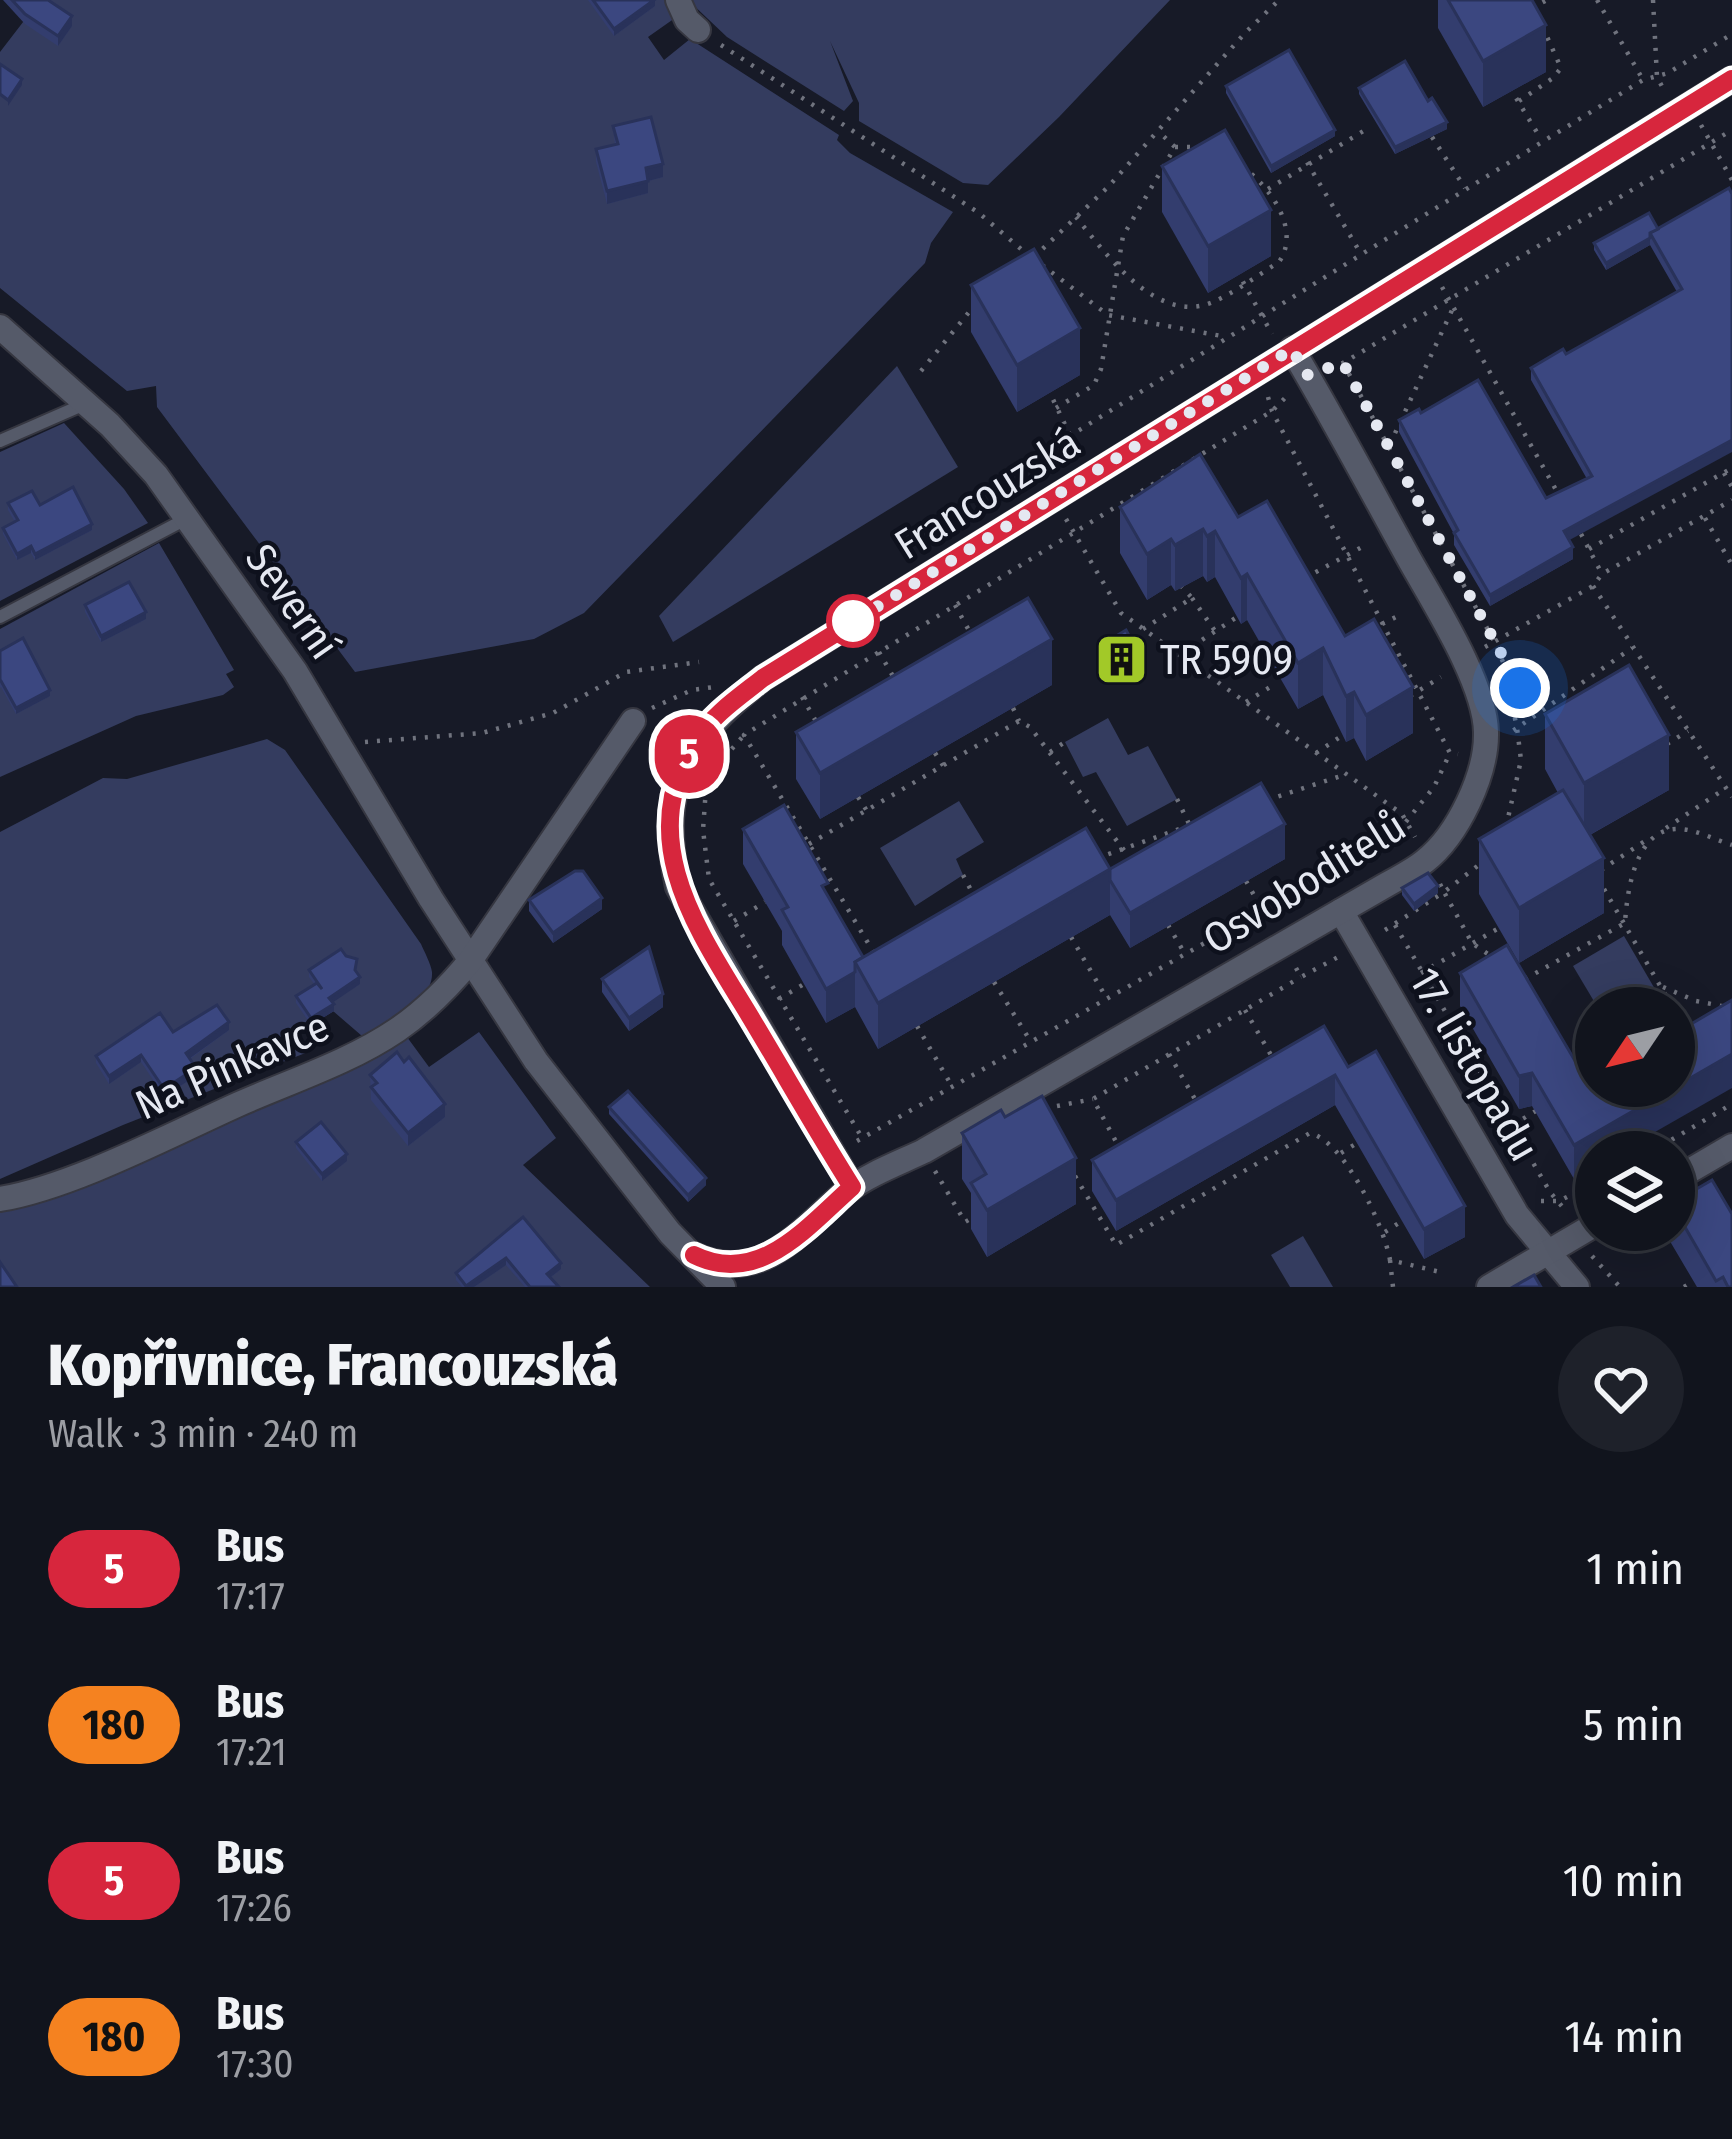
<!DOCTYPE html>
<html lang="en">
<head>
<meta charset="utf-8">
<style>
  body { margin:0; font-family:"Fira Sans Condensed",sans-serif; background:#1e212a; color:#f1f3f6; height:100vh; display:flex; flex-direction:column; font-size:45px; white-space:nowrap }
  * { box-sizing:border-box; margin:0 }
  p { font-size:39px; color:#9c9ea4 }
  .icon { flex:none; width:66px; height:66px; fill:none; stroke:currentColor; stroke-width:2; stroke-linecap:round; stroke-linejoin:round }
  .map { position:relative; height:1287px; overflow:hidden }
  .panel { display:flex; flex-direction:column; background:#11141d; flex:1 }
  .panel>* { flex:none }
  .badge { padding:0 24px; border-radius:39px; font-size:42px; line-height:78px }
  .needle { width:78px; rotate:235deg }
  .tools { position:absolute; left:1575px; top:987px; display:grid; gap:24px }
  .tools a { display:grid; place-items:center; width:120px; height:120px; border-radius:50%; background:#11141d; box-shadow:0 12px 48px #0002,0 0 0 3px #30333b; font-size:60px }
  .you { position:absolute; width:60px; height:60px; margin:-30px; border:9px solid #fff; border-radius:50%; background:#1a73e8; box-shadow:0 0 0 18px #1a73e833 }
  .map>.badge { position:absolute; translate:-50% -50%; box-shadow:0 0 0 6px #fff }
  .round { display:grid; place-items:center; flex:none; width:126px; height:126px; border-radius:63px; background:#1e212a }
  .head { display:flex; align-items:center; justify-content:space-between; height:204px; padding:0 48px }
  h1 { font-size:57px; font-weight:800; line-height:90px }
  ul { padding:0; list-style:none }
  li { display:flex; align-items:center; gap:36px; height:156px; padding:0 48px }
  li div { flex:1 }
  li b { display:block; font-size:45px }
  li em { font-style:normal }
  li .badge { min-width:132px; font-weight:700; text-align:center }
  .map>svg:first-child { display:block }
  .green { fill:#343c5f }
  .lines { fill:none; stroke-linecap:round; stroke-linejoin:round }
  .lane-casing { stroke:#363741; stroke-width:16 }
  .street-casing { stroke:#363741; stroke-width:28 }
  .path { stroke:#70737e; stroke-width:4.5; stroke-dasharray:3 9; stroke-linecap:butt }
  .lane { stroke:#555a69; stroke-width:12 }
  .street { stroke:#555a69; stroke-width:24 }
  .wall { fill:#333d6e }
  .shaded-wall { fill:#29325a }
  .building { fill:#3b4780; stroke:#29325a; stroke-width:3 }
  .line-casing { stroke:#fff; stroke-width:27 }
  .line { stroke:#d7263d; stroke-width:18 }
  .walk { stroke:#e5e8f1; stroke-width:12; stroke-dasharray:0 21.6 }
  .stop-dot { fill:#fff; stroke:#d7263d; stroke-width:6 }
  .labels { text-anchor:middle; stroke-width:9; stroke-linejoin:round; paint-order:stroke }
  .street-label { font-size:42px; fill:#e5e8f1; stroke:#0e111d }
  .poi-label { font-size:42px; fill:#e5e8f1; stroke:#0e111d; text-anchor:start }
</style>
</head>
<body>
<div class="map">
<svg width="1732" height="1287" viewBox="0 0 1732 1287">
  <rect width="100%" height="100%" fill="#171a27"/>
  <g class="green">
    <path d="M40,0H669L675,18L648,37L664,60L690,39L839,135L837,140L850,153L953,212L931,243L925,263L584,613L534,639L355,672L157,407L156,386L127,391L0,288V52Z"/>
    <path d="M688,0H1170L1059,117L988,185L963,183L859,121V103L830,41L853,101L844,111L727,37Z"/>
    <path d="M897,366L958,467L673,642L659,616Z"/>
    <path d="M64,423L124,489L148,523L0,601V452Z"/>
    <path d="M159,543L234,670L226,674L234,687L223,695L136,716L0,777V629Z"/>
    <path d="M1108,718L1128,755L1148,746L1177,799L1127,826L1096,772L1083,777L1065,742Z"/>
    <path d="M267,739L285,750L421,944C424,951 431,964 432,972C434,1004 384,1023 362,1036L333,1011L296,1034L308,1052L123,1125L0,1179V832L103,778L127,779Z"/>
    <path d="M959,801L984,842L956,859L963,875L915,906L880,848Z"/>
    <path d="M1624,936L1666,1008H1598L1573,966Z"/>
    <path d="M479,1032L556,1138L523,1165L650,1287H0V1208L369,1058L407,1037L429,1067Z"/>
    <path d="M1303,1236L1333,1287H1290L1271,1255Z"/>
  </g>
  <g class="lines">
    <defs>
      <g id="lane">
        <path d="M0,441L87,403"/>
        <path d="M0,617L186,519"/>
      </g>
      <g id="street">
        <path d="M678,0L687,20L698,30"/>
        <path d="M0,327L110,425L156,475L295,671L431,899L536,1061L670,1233L723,1287"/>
        <path d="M1341,911L1517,1215L1577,1287"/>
        <path d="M1674,1180L1732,1146"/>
        <path d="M852,1187L678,887C656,784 685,741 763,678L1732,79"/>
        <path d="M0,1199C72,1187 170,1135 239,1104C291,1081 350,1062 397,1030C426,1010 448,988 470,961L633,721"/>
        <path d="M694,1255C762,1287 800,1230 847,1191C869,1174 899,1163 924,1151L1386,885C1398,878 1413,871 1425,861C1458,835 1487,774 1486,732C1485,682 1433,602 1408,557C1370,488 1333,418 1292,349"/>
        <path d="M1489,1287L1596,1224"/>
      </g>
    </defs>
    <use href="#lane" class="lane-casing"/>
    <use href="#street" class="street-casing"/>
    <g class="path">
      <path d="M1597,0L1642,78"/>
      <path d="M1653,0L1657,77L1665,92"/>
      <path d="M1532,8L1547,0"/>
      <path d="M721,45L979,213L1028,255"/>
      <path d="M1510,88L1541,139"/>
      <path d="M1519,101L1553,78L1561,68L1544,30"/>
      <path d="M1701,125L1732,180"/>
      <path d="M1432,137L1465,188"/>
      <path d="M1175,147H1202"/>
      <path d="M1301,152L1361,254"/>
      <path d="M1268,189L1365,130"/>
      <path d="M1076,217C1106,254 1157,326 1213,302C1236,292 1258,275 1279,262C1301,230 1271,188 1244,168"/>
      <path d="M1034,257L1108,187L1244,34L1279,0"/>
      <path d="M1042,265L1108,315L1227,337"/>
      <path d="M1237,271L1272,334"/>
      <path d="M1442,287L1560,497"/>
      <path d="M1343,363L1494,641L1503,662L1517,728L1511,732"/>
      <path d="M1330,367L1343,363L1732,130"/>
      <path d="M921,371L974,306"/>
      <path d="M1048,389L1079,454"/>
      <path d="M1268,397L1272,411L1450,753L1458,754"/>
      <path d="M1056,408L1094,385L1101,369L1123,236L1175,147L1158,131"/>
      <path d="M1390,444L1453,308"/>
      <path d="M1028,462L1542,142L1643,80L1668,73L1732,34"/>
      <path d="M1724,473L1732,487"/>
      <path d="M1705,518L1732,565"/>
      <path d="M1066,519L1121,613L1402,814L1415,837"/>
      <path d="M1581,534L1602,574"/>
      <path d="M1589,549L1732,468"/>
      <path d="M1305,578L1362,547"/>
      <path d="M1593,586L1732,797"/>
      <path d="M1192,598L1215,631"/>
      <path d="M955,605L972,636"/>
      <path d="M1382,624L1398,616"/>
      <path d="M1143,629L1192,598L1182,587"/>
      <path d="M1485,647L1593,586L1602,574L1732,500"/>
      <path d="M879,652L894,678"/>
      <path d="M1182,653L1237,617"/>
      <path d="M1507,668L1535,714"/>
      <path d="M1410,696L1441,677"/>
      <path d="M802,697L817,723"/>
      <path d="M1246,702L1275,684"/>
      <path d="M652,708L692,690L714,687"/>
      <path d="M1013,708L1019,721"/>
      <path d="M365,742L482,733L553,713L626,672L699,662"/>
      <path d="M1667,744L1688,731"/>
      <path d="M1050,752L1065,742"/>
      <path d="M935,753L944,767"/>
      <path d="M1316,753L1343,735"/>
      <path d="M716,767L744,735"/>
      <path d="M706,788L703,830L709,879L861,1136"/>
      <path d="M858,797L867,811"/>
      <path d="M1177,799L1190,826"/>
      <path d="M1267,800L1347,774"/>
      <path d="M1506,827L1521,760L1517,728L1632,648"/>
      <path d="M1666,828L1726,788"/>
      <path d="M809,844L1019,721L1030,727L1133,862"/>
      <path d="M1097,858L1182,828"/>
      <path d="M1601,870L1651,837"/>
      <path d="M963,875L973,894"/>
      <path d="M1246,881L1269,922"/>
      <path d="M1440,884L1444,892L1480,864"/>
      <path d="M1604,889L1673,1008"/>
      <path d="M734,921L765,902"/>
      <path d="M1168,925L1185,954"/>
      <path d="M1395,925L1550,1192L1565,1210"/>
      <path d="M1385,930L1444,892L1472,943L1495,959"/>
      <path d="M1071,937L1107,999"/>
      <path d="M874,953L744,735L1272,411L1287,396"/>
      <path d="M1296,968L1301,977L1340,956"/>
      <path d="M1421,973L1499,928"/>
      <path d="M1525,979L1625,923C1627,892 1635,830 1676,829C1694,828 1715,840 1732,845"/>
      <path d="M994,982L1031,1042"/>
      <path d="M1663,987L1696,1001L1732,1008"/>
      <path d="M779,999L804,984"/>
      <path d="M1674,1009L1686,1028"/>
      <path d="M1245,1010L1275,1062"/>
      <path d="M917,1026L953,1088"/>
      <path d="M1169,1054L1196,1101"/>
      <path d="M1057,1106L1093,1099"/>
      <path d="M1513,1125L1539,1109"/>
      <path d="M857,1141L1396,834L1434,787L1450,753"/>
      <path d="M1121,1151L1093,1099L1301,977"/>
      <path d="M1651,1152L1732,1104"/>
      <path d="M1341,1153L1357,1143"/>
      <path d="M935,1171L965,1222L972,1218"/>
      <path d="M1075,1176L1116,1245L1310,1133C1345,1142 1384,1226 1390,1260L1440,1272"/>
      <path d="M1541,1201H1559L1596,1182"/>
      <path d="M1385,1232L1402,1221"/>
      <path d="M1592,1256L1620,1287"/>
      <path d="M1390,1260L1393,1287"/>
      <path d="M1684,1287L1694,1281"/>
    </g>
    <use href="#lane" class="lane"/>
    <use href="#street" class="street"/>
  </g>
  <g class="wall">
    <path d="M3,0H48L72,26L58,46L25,24Z"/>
    <path d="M588,0H655V6L614,36Z"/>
    <path d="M1438,0H1532L1546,72L1483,107L1438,28Z"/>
    <path d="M1226,86L1335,136L1271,173L1226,93Z"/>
    <path d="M1359,88L1447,129L1395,154L1359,94Z"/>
    <path d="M613,126L663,177L648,181V193L607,204L596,162V149L615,145Z"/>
    <path d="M1162,166L1271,256L1208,293L1162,212Z"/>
    <path d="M1729,188L1569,540L1573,559L1490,606L1454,545V534L1399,432V420L1421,413L1546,498L1587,479L1531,380V368L1566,354L1677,292L1650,245L1606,270L1594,250V243L1658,229Z"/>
    <path d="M971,285L1080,375L1017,412L971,332Z"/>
    <path d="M8,503L40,505L92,530L35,560L31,553L17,560L3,534V528L15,522L8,510Z"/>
    <path d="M1120,507L1238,517L1345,636L1413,733L1366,761L1354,738L1346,742L1323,695L1298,709L1247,620L1241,624L1215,577L1207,582L1203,576L1175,591L1171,585L1147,600L1120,553Z"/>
    <path d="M85,605L146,619L101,642L85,612Z"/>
    <path d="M1101,645L1142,666L1116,679L1101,652Z"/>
    <path d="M0,651L50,696L16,714L1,687L0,688Z"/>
    <path d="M1052,685L820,819L796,779V732Z"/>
    <path d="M1545,714L1669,790L1590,835L1604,913L1519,963L1479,894V839L1558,793L1545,769Z"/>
    <path d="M743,829L863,957L1110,869L1285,859L1130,948L1110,915L878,1049L855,1007L826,1023L782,945V931L743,864Z"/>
    <path d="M1402,888L1438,893L1414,911L1402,895Z"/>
    <path d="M529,900L602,909L553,943L529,911Z"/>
    <path d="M309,970L356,971L360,984L332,1002L334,1011L311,1025L296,1003V996L315,985L309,977Z"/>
    <path d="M1460,973L1596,1152V1166L1574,1179L1532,1106L1519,1109L1460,1006Z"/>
    <path d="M602,979L663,1007L629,1031L602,992Z"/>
    <path d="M229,1030L190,1059L196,1076L164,1096L141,1062L109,1084L96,1063V1056L173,1032Z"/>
    <path d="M1348,1067L1465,1237L1424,1259L1335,1105L1116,1231L1092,1191V1160Z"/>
    <path d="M370,1075L445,1117L408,1146L371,1100Z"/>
    <path d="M609,1107L706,1185L688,1202L609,1114Z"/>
    <path d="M962,1133L1076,1204L987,1257L971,1229V1193L962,1179Z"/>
    <path d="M296,1142L347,1161L322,1181L296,1148Z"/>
    <path d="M1674,1202L1732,1287H1697L1671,1243V1230H1674Z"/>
    <path d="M523,1217L561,1269L551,1277L559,1287H525L506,1265L474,1287H462L456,1280V1273Z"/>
  </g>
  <g class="shaded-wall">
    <path d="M655,0V6L614,36V29Z"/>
    <path d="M72,16V26L58,46V36Z"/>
    <path d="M1546,25V72L1483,107V61Z"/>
    <path d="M22,79V85L8,106V100Z"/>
    <path d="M1447,122V129L1395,154V147Z"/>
    <path d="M1335,130V136L1271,173V166Z"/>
    <path d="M663,164V177L648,181V193L607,204V191L646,168Z"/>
    <path d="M1271,210V256L1208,293V246Z"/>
    <path d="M1650,238V245L1606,270V263Z"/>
    <path d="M1080,328V375L1017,412V365Z"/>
    <path d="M1732,440V452L1564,543V531Z"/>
    <path d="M92,524V530L35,560V554Z"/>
    <path d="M1203,529V576L1175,591V545Z"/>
    <path d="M1215,531V577L1207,582V536Z"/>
    <path d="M1171,539V585L1147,600V554Z"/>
    <path d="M31,546V553L17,560V554Z"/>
    <path d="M1573,547V559L1490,606V595Z"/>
    <path d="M1247,574V620L1241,624V578Z"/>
    <path d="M146,612V619L101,642V636Z"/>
    <path d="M1052,639V685L820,819V773Z"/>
    <path d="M1323,648V695L1298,709V663Z"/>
    <path d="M1142,659V666L1116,679V673Z"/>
    <path d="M1413,687V733L1366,761V715Z"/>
    <path d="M50,690V696L16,714V708Z"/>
    <path d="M1354,692V738L1346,742V696Z"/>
    <path d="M1669,735V790L1584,838V783Z"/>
    <path d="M1285,824V859L1130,948V913Z"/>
    <path d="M1604,858V913L1519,963V908Z"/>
    <path d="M1110,869V915L878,1049V1003Z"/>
    <path d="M1438,886V893L1414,911V904Z"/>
    <path d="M602,898V909L553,943V933Z"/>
    <path d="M855,972V1007L826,1023V989Z"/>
    <path d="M360,977V984L329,1005V998Z"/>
    <path d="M663,994V1007L629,1031V1018Z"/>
    <path d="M334,1004V1011L311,1025V1018Z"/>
    <path d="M229,1022V1030L186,1061V1053Z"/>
    <path d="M1732,1054V1088L1620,1152H1596V1166L1574,1179V1145Z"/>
    <path d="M141,1055V1062L109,1084V1076Z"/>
    <path d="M196,1068V1076L164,1096V1089Z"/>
    <path d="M1532,1073V1106L1519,1109V1076Z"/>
    <path d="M1335,1075V1105L1116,1231V1200Z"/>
    <path d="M445,1104V1117L408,1146V1133Z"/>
    <path d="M347,1154V1161L322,1181V1174Z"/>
    <path d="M1076,1158V1204L987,1257V1210Z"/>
    <path d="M706,1178V1185L688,1202V1195Z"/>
    <path d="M1465,1206V1237L1424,1259V1229Z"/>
    <path d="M506,1258V1265L474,1287H466Z"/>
    <path d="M561,1263V1269L547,1280V1274Z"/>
  </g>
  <g class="building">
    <path d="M12,0H48L72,16L58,36L25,14Z"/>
    <path d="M593,0H654L614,29Z"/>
    <path d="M1448,0H1532L1546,25L1483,61Z"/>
    <path d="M1289,50L1335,130L1271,166L1226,86Z"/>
    <path d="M1405,61L1428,101L1432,98L1447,122L1395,147L1359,88Z"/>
    <path d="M0,64L22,79L8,100L0,94Z"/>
    <path d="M651,117L663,164L646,168L648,181L607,191L596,149L618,144L613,126Z"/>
    <path d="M1225,130L1271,210L1208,246L1162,166Z"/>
    <path d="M1729,188L1732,194V440L1564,531L1573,547L1490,595L1454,533L1458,530L1399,420L1419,409L1421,413L1478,380L1546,498L1592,476L1531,368L1563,349L1566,354L1682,289L1650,233Z"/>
    <path d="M1649,213L1658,229L1650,233V238L1606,263L1594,243Z"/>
    <path d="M1034,249L1080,328L1017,365L971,285Z"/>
    <path d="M1200,454L1238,517L1267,501L1345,636L1374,619L1413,687L1366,715L1354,692L1346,696L1323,648L1298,663L1247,574L1241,578L1215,531L1207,536L1203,529L1175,545L1171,539L1147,554L1120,507Z"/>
    <path d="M73,487L92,524L35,554L31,546L17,554L3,528L18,520L8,503L32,491L40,505Z"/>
    <path d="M129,582L146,612L101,636L85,605Z"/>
    <path d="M1028,598L1052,639L820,773L796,732Z"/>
    <path d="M1126,630L1142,659L1116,673L1101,645Z"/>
    <path d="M23,638L50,690L16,708L1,681H0V651Z"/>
    <path d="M1629,665L1669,735L1584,783L1545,714Z"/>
    <path d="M1261,783L1285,824L1130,913L1110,880V869Z"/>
    <path d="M1563,790L1604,858L1519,908L1479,839Z"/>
    <path d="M784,805L828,883L822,886L863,957L855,962V972L826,989L782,910L788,907L743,829Z"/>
    <path d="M1086,828L1110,869L878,1003L855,962Z"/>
    <path d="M575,871H583L602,898L553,933L529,900Z"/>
    <path d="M1428,873L1438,886L1414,904L1402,888Z"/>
    <path d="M1507,945L1588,1083L1596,1078V1086H1674V1034L1732,1000V1054L1574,1145L1532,1073L1519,1076L1460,973Z"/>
    <path d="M649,947L663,994L629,1018L602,979Z"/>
    <path d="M341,949L346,956L357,959L355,970L360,977L329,998L334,1004L311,1018L296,996L317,983L322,989L309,970Z"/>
    <path d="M217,1005L229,1022L186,1053L196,1068L164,1089L141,1055L109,1076L96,1056L160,1013L173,1032Z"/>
    <path d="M1324,1026L1348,1067L1376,1051L1465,1206L1424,1229L1335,1075L1116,1200L1092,1160Z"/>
    <path d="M397,1052L404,1062L409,1057L445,1104L408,1133L371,1087L377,1083L370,1075Z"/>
    <path d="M628,1091L706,1178L688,1195L609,1107Z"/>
    <path d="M1042,1096L1076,1158L987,1210L971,1183L986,1174L962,1133L1001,1110L1005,1117Z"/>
    <path d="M321,1122L347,1154L322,1174L296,1142Z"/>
    <path d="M1712,1180L1732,1214V1287H1728L1723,1277L1716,1281L1674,1208V1202Z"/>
    <path d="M523,1217L561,1263L547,1274L559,1287H530L506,1258L466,1286L456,1273Z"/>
    <path d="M0,1262L17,1287H0Z"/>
    <path d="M1534,1275L1541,1287H1513Z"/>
  </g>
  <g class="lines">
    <defs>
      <path id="line" d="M694,1255C759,1287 807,1227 852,1187C816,1130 783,1071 748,1013C697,929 633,839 696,741C712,715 739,697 763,678L1732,79"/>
    </defs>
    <use href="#line" class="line-casing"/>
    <use href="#line" class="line"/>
    <path class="walk" d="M853,621L838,631L1292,349L1307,375L1343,363L1520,688"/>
  </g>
  <defs>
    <symbol id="building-square" viewBox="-11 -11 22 22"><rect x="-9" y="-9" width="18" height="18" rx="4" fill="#a2c928" stroke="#0e111d"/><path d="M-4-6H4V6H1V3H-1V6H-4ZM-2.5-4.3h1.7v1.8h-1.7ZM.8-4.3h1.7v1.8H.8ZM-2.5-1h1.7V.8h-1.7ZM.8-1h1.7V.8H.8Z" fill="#111"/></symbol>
  </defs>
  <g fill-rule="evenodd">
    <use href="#building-square" x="1092" y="630" width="59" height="59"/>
  </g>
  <circle class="stop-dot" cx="853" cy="621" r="24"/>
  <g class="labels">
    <g class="street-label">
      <text transform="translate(987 493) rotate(-32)" y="15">Francouzská</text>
      <text transform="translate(293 601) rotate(55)" y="15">Severní</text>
      <text transform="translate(1304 882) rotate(-32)" y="15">Osvoboditelů</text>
      <text transform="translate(1475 1064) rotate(60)" y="15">17. listopadu</text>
      <text transform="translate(232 1065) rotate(-24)" y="15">Na Pinkavce</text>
    </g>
    <g class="poi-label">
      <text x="1160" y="674">TR 5909</text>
    </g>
  </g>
</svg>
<div class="tools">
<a><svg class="needle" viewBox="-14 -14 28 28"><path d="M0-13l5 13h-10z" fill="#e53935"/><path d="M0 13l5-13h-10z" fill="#9c9ea4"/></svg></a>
<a><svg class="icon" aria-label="layers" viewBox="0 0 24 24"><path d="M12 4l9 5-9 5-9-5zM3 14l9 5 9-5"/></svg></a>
</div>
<div class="you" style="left:1520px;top:688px"></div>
<b class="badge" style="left:689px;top:754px;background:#d7263d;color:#fff">5</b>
</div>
<section class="panel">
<div class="head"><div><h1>Kopřivnice, Francouzská</h1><p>Walk · 3 min · 240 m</p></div><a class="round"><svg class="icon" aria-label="heart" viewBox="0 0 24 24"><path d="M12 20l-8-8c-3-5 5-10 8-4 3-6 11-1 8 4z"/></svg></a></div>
<ul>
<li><span class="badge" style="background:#d7263d;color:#fff">5</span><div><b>Bus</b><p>17:17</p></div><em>1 min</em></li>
<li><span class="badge" style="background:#f58220;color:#111">180</span><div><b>Bus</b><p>17:21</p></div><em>5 min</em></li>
<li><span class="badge" style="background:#d7263d;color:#fff">5</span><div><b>Bus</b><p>17:26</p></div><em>10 min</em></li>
<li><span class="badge" style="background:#f58220;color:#111">180</span><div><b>Bus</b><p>17:30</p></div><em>14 min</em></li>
</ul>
</section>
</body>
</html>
